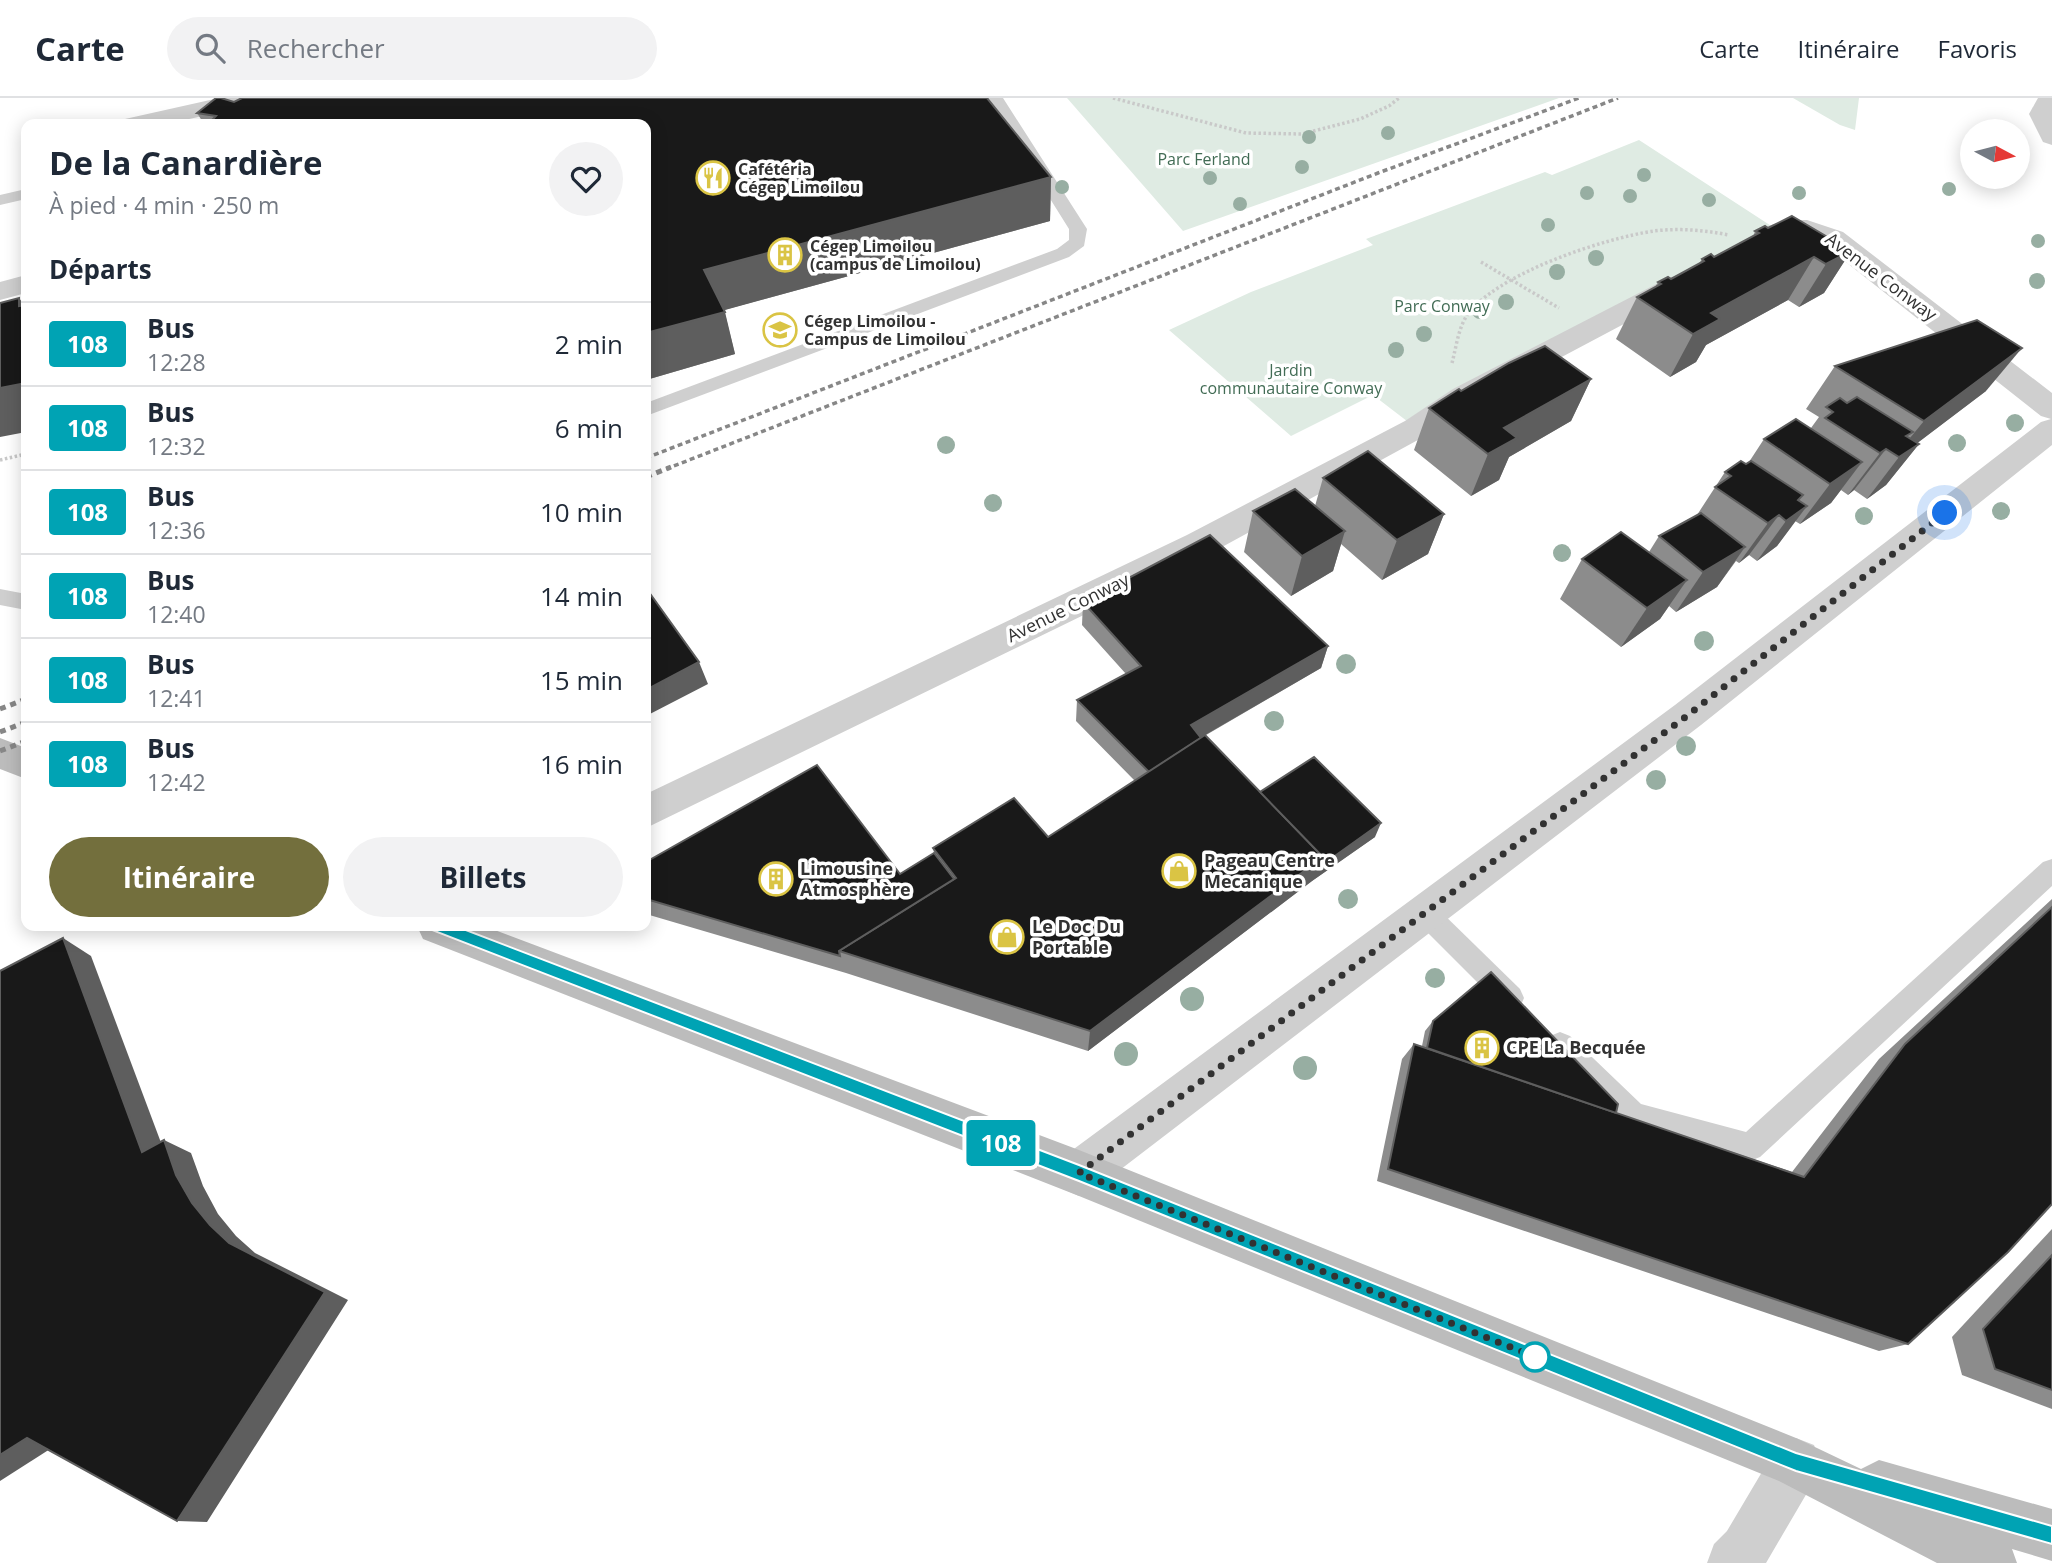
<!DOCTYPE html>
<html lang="fr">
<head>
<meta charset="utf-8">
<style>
  body { margin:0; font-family:"Open Sans",sans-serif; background:#f2f2f3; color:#1f2937; height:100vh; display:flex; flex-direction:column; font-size:26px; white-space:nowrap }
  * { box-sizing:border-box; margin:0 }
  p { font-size:23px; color:#747a83 }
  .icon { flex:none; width:38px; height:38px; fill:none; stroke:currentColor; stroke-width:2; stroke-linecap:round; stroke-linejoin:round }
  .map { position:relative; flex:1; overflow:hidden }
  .sheet { position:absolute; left:21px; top:21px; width:630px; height:812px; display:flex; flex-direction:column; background:#fff; border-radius:14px; box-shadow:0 4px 18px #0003 }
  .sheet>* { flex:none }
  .badge { padding:0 14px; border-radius:5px; font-size:24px; line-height:46px }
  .needle { width:46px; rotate:97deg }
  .controls { position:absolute; left:1960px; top:21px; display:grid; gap:14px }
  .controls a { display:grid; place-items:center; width:70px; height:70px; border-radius:50%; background:#fff; box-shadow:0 4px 18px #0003; font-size:35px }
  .you { position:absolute; width:35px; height:35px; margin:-18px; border:5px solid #fff; border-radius:50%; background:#1a73e8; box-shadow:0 0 0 10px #1a73e833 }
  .map>.badge { position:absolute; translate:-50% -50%; box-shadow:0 0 0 4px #fff }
  h2 { padding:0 28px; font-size:26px; line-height:63px }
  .round { display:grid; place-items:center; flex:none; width:74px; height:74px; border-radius:37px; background:#f2f2f3 }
  .summary { display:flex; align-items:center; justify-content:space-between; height:119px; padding:0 28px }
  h1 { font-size:33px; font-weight:700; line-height:52px }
  .action { display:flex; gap:14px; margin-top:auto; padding:14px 28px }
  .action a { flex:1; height:80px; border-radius:42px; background:#736f3d; color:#fff; font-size:28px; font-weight:700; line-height:80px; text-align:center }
  .action a+a { background:#f2f2f3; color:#1f2937 }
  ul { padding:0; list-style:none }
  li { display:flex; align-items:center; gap:21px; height:84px; padding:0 28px; border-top:2px solid #e0e1e3 }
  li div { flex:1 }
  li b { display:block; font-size:26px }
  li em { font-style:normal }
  li .badge { min-width:77px; font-weight:700; text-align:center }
  header { display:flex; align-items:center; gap:42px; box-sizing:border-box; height:98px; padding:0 35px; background:#fff; border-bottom:2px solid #e0e1e3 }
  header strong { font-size:33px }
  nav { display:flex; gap:38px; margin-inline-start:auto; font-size:24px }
  .search { width:490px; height:63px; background:#f2f2f3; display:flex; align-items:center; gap:18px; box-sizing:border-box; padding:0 24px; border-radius:38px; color:#747a83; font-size:26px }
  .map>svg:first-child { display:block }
  .green { fill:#dfebe3 }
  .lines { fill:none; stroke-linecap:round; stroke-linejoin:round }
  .path { stroke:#c9c9c9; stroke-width:3.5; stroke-dasharray:2.5 2.5; stroke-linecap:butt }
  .lane { fill:#cfcfcf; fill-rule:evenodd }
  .street { fill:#cfcfcf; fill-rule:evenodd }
  .secondary { fill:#bcbcbc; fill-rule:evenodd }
  .rail-far1 { stroke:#878787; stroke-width:3.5; stroke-dasharray:5 3.5; stroke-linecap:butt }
  .rail { stroke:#878787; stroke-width:5; stroke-dasharray:6 5; stroke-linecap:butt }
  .tree { fill:#97aea2 }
  .wall { fill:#8c8c8c }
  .shaded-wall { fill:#5e5e5e }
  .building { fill:#191919; stroke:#5e5e5e; stroke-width:2 }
  .line { fill:#00a3b4; stroke:#fff; stroke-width:2 }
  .walk { stroke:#323232; stroke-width:7; stroke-dasharray:0 12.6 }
  .stop-dot { fill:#fff; stroke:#00a3b4; stroke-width:3.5 }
  .labels { text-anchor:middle; stroke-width:7; stroke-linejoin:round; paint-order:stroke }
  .far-park-label { font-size:16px; fill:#426c55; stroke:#fff }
  .far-poi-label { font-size:16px; font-weight:bold; fill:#323232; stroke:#fff; text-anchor:start }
  .street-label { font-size:18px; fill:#323232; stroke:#fff }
  .poi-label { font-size:18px; font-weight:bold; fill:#323232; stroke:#fff; text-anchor:start }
</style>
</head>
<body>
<header>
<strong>Carte</strong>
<div class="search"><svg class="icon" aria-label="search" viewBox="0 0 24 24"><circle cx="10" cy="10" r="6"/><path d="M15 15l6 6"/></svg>Rechercher</div>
<nav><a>Carte</a><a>Itinéraire</a><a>Favoris</a></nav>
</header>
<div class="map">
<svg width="2052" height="1465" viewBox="0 0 2052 1465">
  <rect width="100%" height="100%" fill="#fff"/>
  <g class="green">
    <path d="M1067,0H1559L1183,133Z"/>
    <path d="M1793,0H1859L1855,32L1840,27Z"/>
    <path d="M1639,42L1779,133L1416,330L1373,297L1291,338L1169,232L1251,194L1373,147L1366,141L1545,74L1552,77Z"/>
  </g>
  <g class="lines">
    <g class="path">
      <path d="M1113,0L1246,35L1302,36L1360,21L1389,8L1399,0"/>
      <path d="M1481,164L1559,210"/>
      <path d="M1452,265C1456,250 1458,232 1466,219C1494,176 1605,140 1654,133C1679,130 1704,132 1729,137"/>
      <path d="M0,362L26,356"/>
    </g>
    <g class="lane">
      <path d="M987,0H1003L1087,131L1084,148L1069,159L646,318V305L1057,151L1069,142V131Z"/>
      <path d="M26,91V101L0,107V97Z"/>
      <path d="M0,491L26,496V512L0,507Z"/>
      <path d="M2052,761V788L1760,1059L1750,1063L1623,1028L1550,956L1546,947L1550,938L1560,934L1570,938L1641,1006L1746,1034L2043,764Z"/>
      <path d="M1425,804L1434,807L1520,891L1524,900L1520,909L1511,912L1502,909L1416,823L1412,815L1416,807Z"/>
    </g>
    <g class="street">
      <path d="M219,0H264L261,5L167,26H122L125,21Z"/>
      <path d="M2038,0H2052V47L2043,44L2029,16Z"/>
      <path d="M1791,122H1807L1843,134L2052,295V347L1701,627L1095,1091L1079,1098L1063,1091L1056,1075L1063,1059L1675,607L2041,324L2051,321L2041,318L1823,146C1784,127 1785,153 1755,146L1751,140C1760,128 1777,125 1791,122Z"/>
      <path d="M26,177V195L0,202V184Z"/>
      <path d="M1678,177L1688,180L1692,186L1688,192L1475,305L1427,337L1211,455L646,730V696L1187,437L1405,323L1453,291L1668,180Z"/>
      <path d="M1796,1340L1814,1347L1821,1365L1814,1383L1766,1465H1707L1714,1446L1727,1433L1778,1347Z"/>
    </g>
    <g class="secondary">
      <path d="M0,640L26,650V681L0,671Z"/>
      <path d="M417,828H484L1079,1052L1796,1340L1861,1371L1879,1362L2052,1411V1463L2012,1451L2017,1465H1937L1779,1383L1079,1098L423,841Z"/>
    </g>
    <g class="rail-far1">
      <path d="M646,360L1378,75L1579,0"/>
      <path d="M666,371L1618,0"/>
    </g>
    <g class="rail">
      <path d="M646,379L671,369"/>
      <path d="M0,611L26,601"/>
      <path d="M0,634L26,624"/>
      <path d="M0,653L26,643"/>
    </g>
  </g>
  <g class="tree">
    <circle cx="1388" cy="35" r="7"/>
    <circle cx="1309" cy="39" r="7"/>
    <circle cx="1302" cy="69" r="7"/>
    <circle cx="1644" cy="77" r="7"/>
    <circle cx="1210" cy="80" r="7"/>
    <circle cx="1062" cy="89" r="7"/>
    <circle cx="1949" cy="91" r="7"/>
    <circle cx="1587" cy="95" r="7"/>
    <circle cx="1799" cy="95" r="7"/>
    <circle cx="1630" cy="98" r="7"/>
    <circle cx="1709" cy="102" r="7"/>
    <circle cx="1240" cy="106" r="7"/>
    <circle cx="1548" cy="127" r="7"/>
    <circle cx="2038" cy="143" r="7"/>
    <circle cx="1596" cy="160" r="8"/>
    <circle cx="1557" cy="174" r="8"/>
    <circle cx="2037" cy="183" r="8"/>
    <circle cx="1506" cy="204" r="8"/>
    <circle cx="1480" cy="213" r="8"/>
    <circle cx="1424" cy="236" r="8"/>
    <circle cx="1396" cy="252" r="8"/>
    <circle cx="2015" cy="325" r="9"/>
    <circle cx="1957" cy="345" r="9"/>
    <circle cx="946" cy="347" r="9"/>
    <circle cx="993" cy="405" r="9"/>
    <circle cx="2001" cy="413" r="9"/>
    <circle cx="1864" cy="418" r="9"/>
    <circle cx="1562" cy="455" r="9"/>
    <circle cx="1704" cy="543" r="10"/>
    <circle cx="1346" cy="566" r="10"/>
    <circle cx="1274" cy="623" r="10"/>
    <circle cx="1686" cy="648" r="10"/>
    <circle cx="1656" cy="682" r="10"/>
    <circle cx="1348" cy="801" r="10"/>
    <circle cx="1435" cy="880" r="10"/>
    <circle cx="1192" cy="901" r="12"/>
    <circle cx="1126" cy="956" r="12"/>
    <circle cx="1305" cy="970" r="12"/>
  </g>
  <g class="wall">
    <path d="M216,0H221L234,4L242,0H987L1051,79L1050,123L724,212L735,256L646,282V26H204L197,15Z"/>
    <path d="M1768,130L1851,153L1824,195L1799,209L1788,202L1706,247L1696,264L1670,279L1616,241L1637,199L1655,189L1658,184L1671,181L1699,166L1702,161L1714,159L1753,139L1755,133Z"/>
    <path d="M1835,268L1986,293L1917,345L1919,346L1886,387L1867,401L1854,392L1848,397L1841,392L1831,405L1800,426L1795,423L1777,448L1757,463L1749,457L1739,465L1736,463L1717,489L1676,514L1669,508L1660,521L1621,549L1560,501L1582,461L1649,454L1659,438L1697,417L1725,374L1749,364L1764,341L1811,330L1819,319L1806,311Z"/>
    <path d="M1591,281L1571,323L1509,359L1499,382L1471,398L1414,352L1429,310L1461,293Z"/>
    <path d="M1323,380L1444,416L1428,456L1382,482L1341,446L1333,473L1291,498L1244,454L1253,413L1315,408Z"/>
    <path d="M1083,504L1328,548L1321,570L1201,640L1260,694L1375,739L1312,783L1088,953L846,875L646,816V764L900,776L934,755L933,750L1048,739L1135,683L1076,623L1077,602L1126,576L1082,527Z"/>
    <path d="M2052,801V1106L1908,1246L1879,1253L1377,1083L1402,961L1414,946L1422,948L1425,933L1433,923L1616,1015L1792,1074L1879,961Z"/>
    <path d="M2052,1131V1311L1962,1277L1952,1239Z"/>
  </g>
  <g class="shaded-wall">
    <path d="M1051,79L1050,123L714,215L704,172Z"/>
    <path d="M1851,153L1824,195L1799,209L1826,166Z"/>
    <path d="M1814,159L1788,202L1706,247L1696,264L1670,279L1693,236L1711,215Z"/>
    <path d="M19,200L26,209L19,208Z"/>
    <path d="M725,214L735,256L646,282V235Z"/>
    <path d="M2022,250L1986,293L1899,359L1896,357L1924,323Z"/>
    <path d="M1591,281L1571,323L1509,359L1499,382L1471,398L1488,356L1504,330Z"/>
    <path d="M26,285V334L0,339V290Z"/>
    <path d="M1919,346L1886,387L1867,401L1899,359Z"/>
    <path d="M1886,351L1854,392L1848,397L1880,355Z"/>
    <path d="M1862,364L1831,405L1800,426L1830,386Z"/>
    <path d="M1807,408L1777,448L1757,463L1786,423Z"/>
    <path d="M1444,416L1428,456L1382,482L1397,442Z"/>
    <path d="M1779,417L1749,457L1739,465L1768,425Z"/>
    <path d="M1345,433L1333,473L1291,498L1302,458Z"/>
    <path d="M1745,449L1717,489L1676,514L1703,474Z"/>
    <path d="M1687,482L1660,521L1621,549L1647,510Z"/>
    <path d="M1328,548L1321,570L1186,648L1191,627Z"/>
    <path d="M699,564L708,586L646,618V592Z"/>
    <path d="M1381,725L1375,739L1312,783L1088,953L1090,933L1323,759Z"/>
    <path d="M63,840L91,858L169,1066L142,1054Z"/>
    <path d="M164,1042L191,1055L203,1088L218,1116L236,1138L255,1155L348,1202L207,1424L177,1423L229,1145L210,1127L192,1105L176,1077Z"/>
    <path d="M27,1340L61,1344L0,1383V1357Z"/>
  </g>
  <g class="building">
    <path d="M216,0H221L234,4L242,0H987L1051,79L704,172L725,214L646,235V26H208L216,18L197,15Z"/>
    <path d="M1792,118L1851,153L1826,166L1814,159L1711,215L1720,221L1693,236L1637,199L1661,186L1658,184L1668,179L1671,181L1704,163L1702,161L1711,156L1714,159L1759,135L1755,133L1765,128L1768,130Z"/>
    <path d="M19,200V208L26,207V285L0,290V205Z"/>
    <path d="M1977,222L2022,250L1924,323L1835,268Z"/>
    <path d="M1545,248L1591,281L1504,330L1517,340L1488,356L1429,310L1459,291L1461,293L1509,265Z"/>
    <path d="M1857,299L1913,334L1906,338L1919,346L1899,359L1886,351L1880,355L1825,320L1833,314L1826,309L1840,300L1847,305Z"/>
    <path d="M1796,321L1862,364L1830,386L1764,341Z"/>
    <path d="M1368,353L1444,416L1397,442L1323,380Z"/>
    <path d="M1741,363L1746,366L1751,363L1803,397L1798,402L1807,408L1786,423L1779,417L1768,425L1715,389L1731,378L1725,374Z"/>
    <path d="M1295,391L1345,433L1302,458L1253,413Z"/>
    <path d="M1701,415L1745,449L1703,474L1659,438Z"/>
    <path d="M1621,434L1687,482L1647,510L1582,461Z"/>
    <path d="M1210,437L1328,548L1191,627L1201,640L1149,674L1077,602L1141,568L1083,504Z"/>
    <path d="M646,490L699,564L646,592Z"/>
    <path d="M1205,637L1323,759L1090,933L839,853L956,780L933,750L1014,700L1048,739Z"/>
    <path d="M1314,659L1381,725L1318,770L1323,759L1260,694Z"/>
    <path d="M817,667L900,776L934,755L954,781L839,853L840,858L646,801V764Z"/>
    <path d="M2052,809V1106L2008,1154L1908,1246L1388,1071L1414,946L1804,1079L1905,946Z"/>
    <path d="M63,840L142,1054L164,1042L176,1077L192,1105L210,1127L229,1145L325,1194L177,1423L27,1340L0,1357V873Z"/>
    <path d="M1491,874L1618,1006L1616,1015L1427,950L1433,923Z"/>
    <path d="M2052,1157V1292L1995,1271L1983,1231Z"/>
  </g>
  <path class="line" d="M437,821L1079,1067L1796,1355L2052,1428V1446L1796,1373L1079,1083L432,832L429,828Z"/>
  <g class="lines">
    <path class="walk" d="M1535,1259L1540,1261L1079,1075L1688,617L1945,415"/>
  </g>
  <defs>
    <symbol id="restaurant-ring" viewBox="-11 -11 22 22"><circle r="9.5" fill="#fff" stroke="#dac444" stroke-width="1.5"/><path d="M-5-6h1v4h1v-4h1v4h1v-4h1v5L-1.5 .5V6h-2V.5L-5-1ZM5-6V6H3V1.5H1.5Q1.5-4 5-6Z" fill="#dac444"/></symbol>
    <symbol id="building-ring" viewBox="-11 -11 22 22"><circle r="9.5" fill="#fff" stroke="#dac444" stroke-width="1.5"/><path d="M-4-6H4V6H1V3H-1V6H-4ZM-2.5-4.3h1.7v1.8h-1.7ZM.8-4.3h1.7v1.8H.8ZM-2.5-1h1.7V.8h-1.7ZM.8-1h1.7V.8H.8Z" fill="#dac444"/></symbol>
    <symbol id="university-ring" viewBox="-11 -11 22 22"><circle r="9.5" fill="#fff" stroke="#dac444" stroke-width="1.5"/><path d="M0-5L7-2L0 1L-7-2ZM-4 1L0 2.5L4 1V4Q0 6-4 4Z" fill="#dac444"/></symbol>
    <symbol id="shop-ring" viewBox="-11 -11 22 22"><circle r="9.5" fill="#fff" stroke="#dac444" stroke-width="1.5"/><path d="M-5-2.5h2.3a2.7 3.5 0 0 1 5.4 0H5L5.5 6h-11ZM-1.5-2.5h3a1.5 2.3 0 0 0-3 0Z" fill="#dac444"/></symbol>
  </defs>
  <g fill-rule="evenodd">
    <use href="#restaurant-ring" x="694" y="61" width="38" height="38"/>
    <use href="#building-ring" x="766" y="138" width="38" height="38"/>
    <use href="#university-ring" x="761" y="213" width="38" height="38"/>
    <use href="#shop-ring" x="1160" y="754" width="38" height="38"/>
    <use href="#building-ring" x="757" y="762" width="38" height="38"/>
    <use href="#shop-ring" x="988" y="820" width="38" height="38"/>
    <use href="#building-ring" x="1463" y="931" width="38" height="38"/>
  </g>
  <circle class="stop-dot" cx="1535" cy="1259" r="14"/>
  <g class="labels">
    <g class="far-park-label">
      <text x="1204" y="67">Parc Ferland</text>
      <text x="1442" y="214">Parc Conway</text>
      <text x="1291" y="278">Jardin<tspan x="1291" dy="18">communautaire Conway</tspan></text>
    </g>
    <g class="far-poi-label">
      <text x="738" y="77">Cafétéria<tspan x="738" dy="18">Cégep Limoilou</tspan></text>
      <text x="810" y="154">Cégep Limoilou<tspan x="810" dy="18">(campus de Limoilou)</tspan></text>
      <text x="804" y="229">Cégep Limoilou -<tspan x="804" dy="18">Campus de Limoilou</tspan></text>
    </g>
    <g class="street-label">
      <text transform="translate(1881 179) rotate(37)" y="6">Avenue Conway</text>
      <text transform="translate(1068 510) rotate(-26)" y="6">Avenue Conway</text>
    </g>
    <g class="poi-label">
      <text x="1204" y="769">Pageau Centre<tspan x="1204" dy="21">Mecanique</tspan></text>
      <text x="800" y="777">Limousine<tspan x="800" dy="21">Atmosphère</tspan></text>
      <text x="1032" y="835">Le Doc Du<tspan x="1032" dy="21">Portable</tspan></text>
      <text x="1506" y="956">CPE La Becquée</text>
    </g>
  </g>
</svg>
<div class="controls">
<a><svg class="needle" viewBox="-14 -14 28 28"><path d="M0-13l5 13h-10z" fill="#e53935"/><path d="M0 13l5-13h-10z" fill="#747a83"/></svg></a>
</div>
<div class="you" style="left:1945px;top:415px"></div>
<b class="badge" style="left:1001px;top:1045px;background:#00a3b4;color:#fff">108</b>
<section class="sheet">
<div class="summary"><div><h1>De la Canardière</h1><p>À pied · 4 min · 250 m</p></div><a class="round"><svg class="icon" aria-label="heart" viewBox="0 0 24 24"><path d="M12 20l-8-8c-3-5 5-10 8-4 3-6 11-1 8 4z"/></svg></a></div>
<h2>Départs</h2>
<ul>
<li><span class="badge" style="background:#00a3b4;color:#fff">108</span><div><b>Bus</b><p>12:28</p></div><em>2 min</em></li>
<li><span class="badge" style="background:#00a3b4;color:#fff">108</span><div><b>Bus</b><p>12:32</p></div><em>6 min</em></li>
<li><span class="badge" style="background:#00a3b4;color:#fff">108</span><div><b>Bus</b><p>12:36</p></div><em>10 min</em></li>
<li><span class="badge" style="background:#00a3b4;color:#fff">108</span><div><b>Bus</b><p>12:40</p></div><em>14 min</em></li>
<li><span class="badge" style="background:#00a3b4;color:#fff">108</span><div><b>Bus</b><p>12:41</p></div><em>15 min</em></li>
<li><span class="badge" style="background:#00a3b4;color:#fff">108</span><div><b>Bus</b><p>12:42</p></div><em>16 min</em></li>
</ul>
<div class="action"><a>Itinéraire</a><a>Billets</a></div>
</section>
</div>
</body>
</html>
